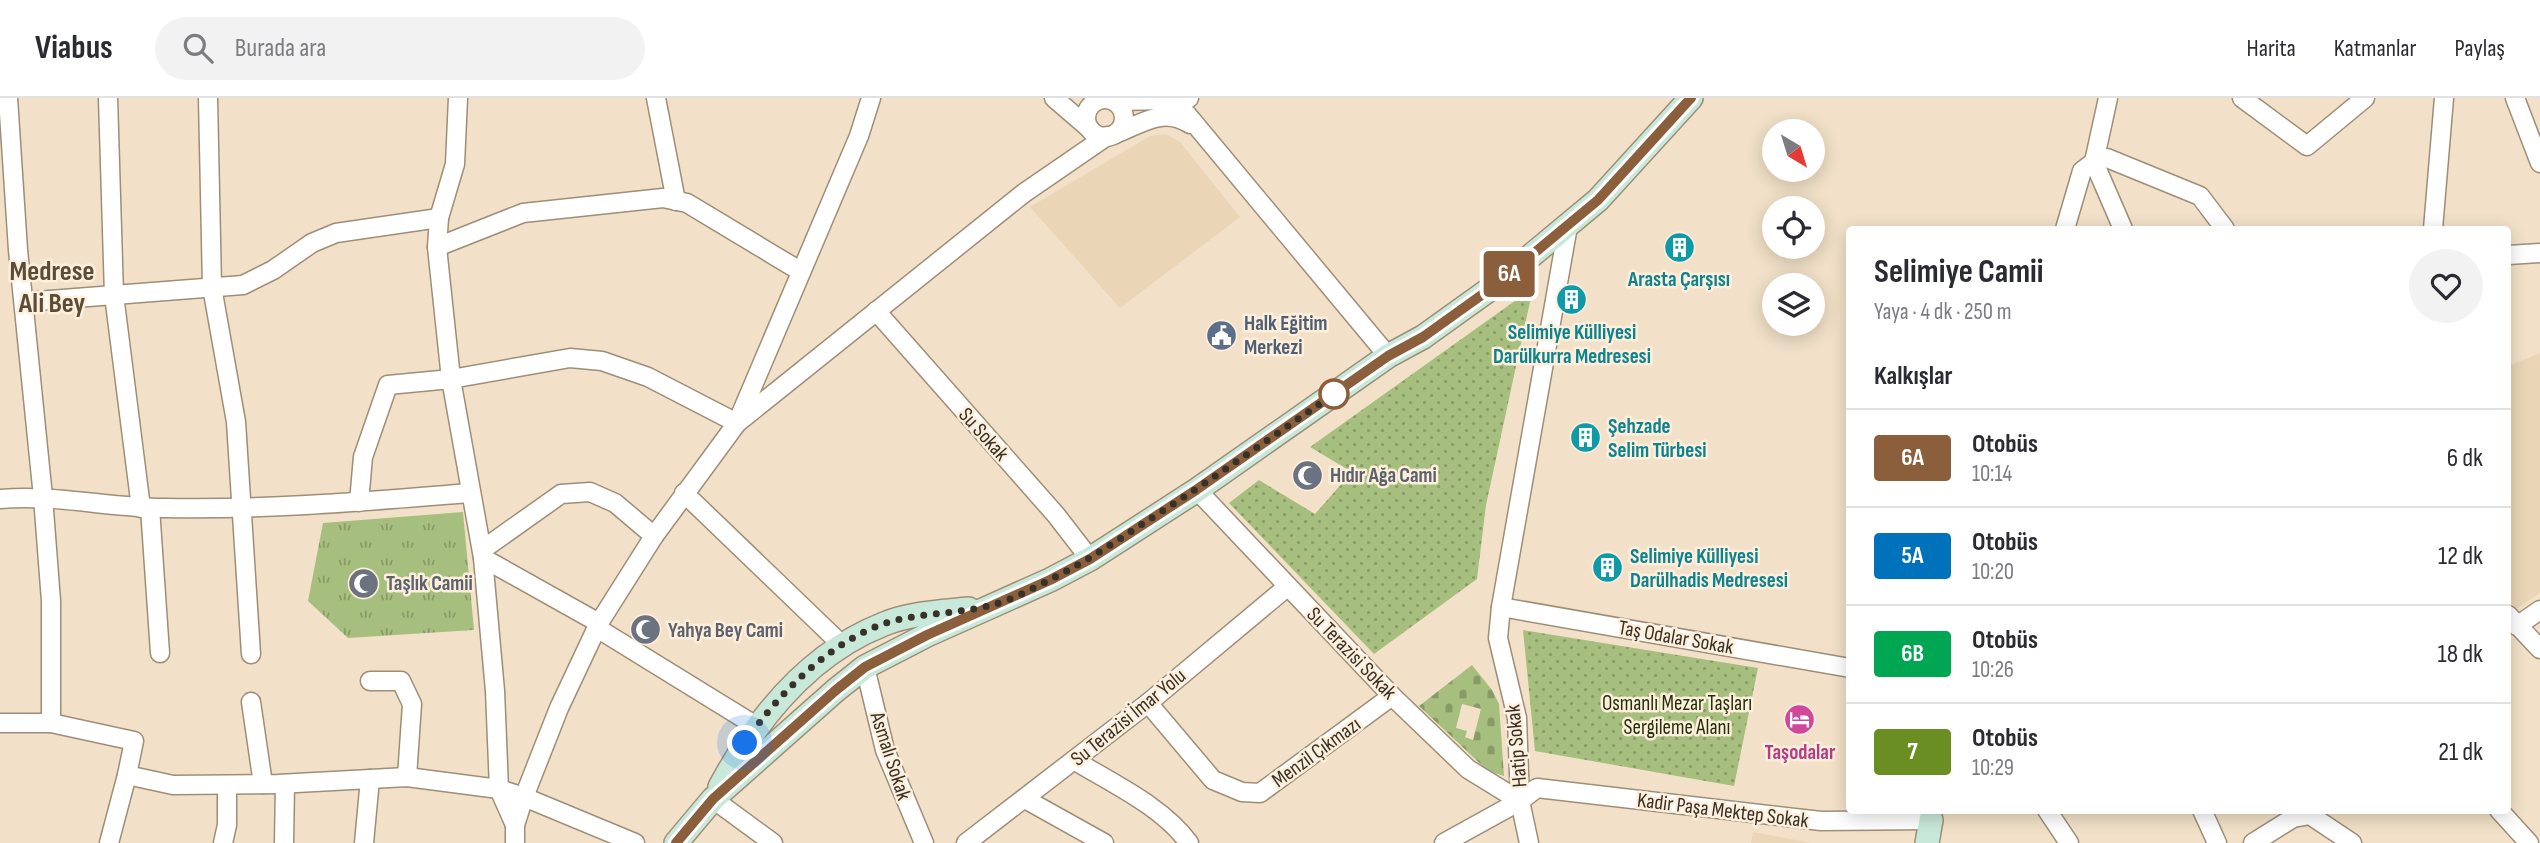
<!DOCTYPE html>
<html lang="tr">
<head>
<meta charset="utf-8">
<style>
  body { margin:0; font-family:"Sofia Sans Condensed",sans-serif; background:#f2f2f3; color:#2b2b33; height:100vh; display:flex; flex-direction:column; font-size:26px; white-space:nowrap }
  * { box-sizing:border-box; margin:0 }
  p { font-size:23px; color:#7c7c81 }
  .icon { flex:none; width:38px; height:38px; fill:none; stroke:currentColor; stroke-width:2; stroke-linecap:round; stroke-linejoin:round }
  .map { position:relative; flex:1; overflow:hidden }
  .sheet { position:absolute; left:1846px; top:128px; width:665px; height:588px; display:flex; flex-direction:column; background:#fff; border-radius:7px; box-shadow:0 4px 18px #0003 }
  .sheet>* { flex:none }
  .badge { padding:0 14px; border-radius:5px; font-size:24px; line-height:46px }
  .needle { width:46px; rotate:142deg }
  .buttons { position:absolute; left:1762px; top:21px; display:grid; gap:14px }
  .buttons a { display:grid; place-items:center; width:63px; height:63px; border-radius:50%; background:#fff; box-shadow:0 4px 18px #0003; font-size:35px }
  .you { position:absolute; width:35px; height:35px; margin:-18px; border:5px solid #fff; border-radius:50%; background:#1a73e8; box-shadow:0 0 0 10px #1a73e833 }
  .map>.badge { position:absolute; translate:-50% -50%; box-shadow:0 0 0 4px #fff }
  h2 { padding:0 28px; font-size:26px; line-height:63px }
  .round { display:grid; place-items:center; flex:none; width:74px; height:74px; border-radius:37px; background:#f2f2f3 }
  .headline { display:flex; align-items:center; justify-content:space-between; height:119px; padding:0 28px }
  h1 { font-size:33px; font-weight:700; line-height:52px }
  ul { padding:0; list-style:none }
  li { display:flex; align-items:center; gap:21px; height:98px; padding:0 28px; border-top:2px solid #e1e1e2 }
  li div { flex:1 }
  li b { display:block; font-size:26px }
  li em { font-style:normal }
  li .badge { min-width:77px; font-weight:700; text-align:center }
  header { display:flex; align-items:center; gap:42px; box-sizing:border-box; height:98px; padding:0 35px; background:#fff; border-bottom:2px solid #e1e1e2 }
  header strong { font-size:33px }
  nav { display:flex; gap:38px; margin-inline-start:auto; font-size:24px }
  .search { width:490px; height:63px; background:#f2f2f3; display:flex; align-items:center; gap:18px; box-sizing:border-box; padding:0 24px; border-radius:38px; color:#7c7c81; font-size:26px }
  .map>svg:first-child { display:block }
  .built { fill:#ead5b6 }
  .grass { fill:url(#grass-tufts) }
  .cemetery { fill:url(#cemetery-stones); fill-rule:evenodd }
  .park { fill:url(#park-dots) }
  .lines { fill:none; stroke-linecap:round; stroke-linejoin:round }
  .street-casing { stroke:#9e8e77; stroke-width:21 }
  .secondary-casing { stroke:#9e8e77; stroke-width:26 }
  .street { stroke:#fff; stroke-width:18 }
  .secondary { stroke:#c8e9da; stroke-width:23 }
  .line-casing { stroke:#fff; stroke-width:16 }
  .line { stroke:#8b5e3c; stroke-width:10 }
  .walk { stroke:#383128; stroke-width:7; stroke-dasharray:0 12.6 }
  .stop-dot { fill:#fff; stroke:#8b5e3c; stroke-width:3.5 }
  .labels { text-anchor:middle; stroke-width:5; stroke-linejoin:round; paint-order:stroke }
  .culture-label { font-size:21px; font-weight:bold; fill:#0d838f; stroke:#fdefdb }
  .service-label { font-size:21px; font-weight:bold; fill:#4e5e75; stroke:#fdefdb; text-anchor:start }
  .street-label { font-size:21px; fill:#383128; stroke:#fdefdb }
  .worship-label { font-size:21px; font-weight:bold; fill:#5b616d; stroke:#fdefdb; text-anchor:start }
  .park-label { font-size:21px; fill:#24300b; stroke:#fdefdb }
  .hotel-label { font-size:21px; font-weight:bold; fill:#b23c85; stroke:#fdefdb }
  .district-label { font-size:28px; font-weight:bold; fill:#5a4c37; stroke:#fdefdb }
</style>
</head>
<body>
<header>
<strong>Viabus</strong>
<div class="search"><svg class="icon" aria-label="search" viewBox="0 0 24 24"><circle cx="10" cy="10" r="6"/><path d="M15 15l6 6"/></svg>Burada ara</div>
<nav><a>Harita</a><a>Katmanlar</a><a>Paylaş</a></nav>
</header>
<div class="map">
<svg width="2540" height="745" viewBox="0 0 2540 745">
  <defs>
    <pattern id="grass-tufts" width="24" height="20" patternUnits="userSpaceOnUse" patternTransform="scale(1.75)"><rect width="24" height="20" fill="#a6be7e"/><path d="M3 7l-1-3M5 7V3M7 7l1-3M15 17l-1-3M17 17v-4M19 17l1-3" fill="none" stroke="#889b67"/></pattern>
    <pattern id="cemetery-stones" width="16" height="16" patternUnits="userSpaceOnUse" patternTransform="scale(1.75)"><rect width="16" height="16" fill="#a6be7e"/><path d="M2 7V4a2 2 0 0 1 4 0v3zM10 15v-3a2 2 0 0 1 4 0v3z" fill="#889b67"/></pattern>
    <pattern id="park-dots" width="8" height="8" patternUnits="userSpaceOnUse" patternTransform="scale(1.75)"><rect width="8" height="8" fill="#a6be7e"/><path d="M2 2h.1M6 6h.1" fill="none" stroke="#889b67" stroke-width="1.8" stroke-linecap="round"/></pattern>
  </defs>
  <rect width="100%" height="100%" fill="#f2e1c8"/>
  <g class="built">
    <path d="M1166,36L1180,44L1240,119L1120,210L1030,109L1150,38Z"/>
    <path d="M2540,255V495L2516,511L2508,500V268Z"/>
    <path d="M1753,734L1812,745H1751Z"/>
  </g>
  <path class="grass" d="M463,414L474,532L348,540L308,503L323,425Z"/>
  <path class="cemetery" d="M1472,567L1492,592L1499,606L1504,678L1488,673L1419,608ZM1462,606L1481,611L1473,642L1465,639L1467,633L1456,630Z"/>
  <g class="park">
    <path d="M1533,190L1486,407L1477,481L1374,556L1229,405L1259,382L1315,416L1352,374L1310,349Z"/>
    <path d="M1523,532L1758,570L1734,688L1535,653Z"/>
  </g>
  <g class="lines">
    <defs>
      <g id="street">
        <path d="M8,0L18,152L43,399L51,503V625"/>
        <path d="M108,0L114,197L141,410"/>
        <path d="M208,0L212,189L236,324L251,556"/>
        <path d="M458,0L455,66L439,120L437,149L451,281L483,460L495,593L499,691L524,699L635,745"/>
        <path d="M656,0L676,103"/>
        <path d="M1054,0L1090,31"/>
        <path d="M2242,0L2307,48L2365,0"/>
        <path d="M2515,0L2540,65"/>
        <circle cx="1105" cy="20" r="19"/>
        <path d="M1175,2L1388,258"/>
        <path d="M1114,3L1175,2L1189,0"/>
        <path d="M1115,36C1143,25 1163,9 1190,26"/>
        <path d="M2094,64L2123,131"/>
        <path d="M2094,64L2108,0"/>
        <path d="M2065,131L2082,73L2094,64L2107,60L2200,98L2225,131"/>
        <path d="M2433,131L2444,0"/>
        <path d="M437,149L523,115L663,100L687,105L800,173"/>
        <path d="M2508,157L2540,155"/>
        <path d="M24,204L243,187L273,172L312,145L336,135L439,120"/>
        <path d="M876,213L1056,417L1090,461"/>
        <path d="M1197,392L1392,598L1468,671L1520,703"/>
        <path d="M684,395L841,546"/>
        <path d="M0,401C55,396 110,410 165,410C267,412 369,403 470,395"/>
        <path d="M359,404L363,359L388,287L451,281L570,260L602,263L648,279L737,325L1024,95L1107,38"/>
        <path d="M150,410L160,555"/>
        <path d="M482,452L561,396L590,394L615,405L654,438"/>
        <path d="M483,460L599,525"/>
        <path d="M1501,509L1850,570"/>
        <path d="M2508,517L2540,551"/>
        <path d="M2517,528L2540,512"/>
        <path d="M597,530L756,628"/>
        <path d="M865,569L885,652L924,745"/>
        <path d="M370,583H401L412,606L407,679"/>
        <path d="M251,604L263,686"/>
        <path d="M1148,605L1213,682L1242,694L1260,695L1392,598"/>
        <path d="M0,625H51L134,643L127,677L173,687L278,686L407,679L499,691L515,727"/>
        <path d="M1074,662C1113,686 1162,708 1189,745"/>
        <path d="M713,701L773,745"/>
        <path d="M1025,701L1104,745"/>
        <path d="M2047,712L2069,745"/>
        <path d="M2202,712L2217,745"/>
        <path d="M2499,712L2529,745"/>
        <path d="M109,745L127,677"/>
        <path d="M223,745L227,727V687"/>
        <path d="M284,745L285,686"/>
        <path d="M364,745L370,681"/>
        <path d="M515,745V727L524,699L559,610L599,525L654,438L737,325L859,38L871,0"/>
        <path d="M966,745L1148,605L1287,489"/>
        <path d="M1444,745L1520,703L1537,690L1821,723L1931,722L1933,712"/>
        <path d="M1529,745L1520,703L1517,620L1498,540L1501,509L1568,128"/>
        <path d="M2253,745L2293,720L2310,717L2352,745"/>
      </g>
      <g id="secondary">
        <path d="M720,689C757,620 810,555 884,526C911,515 941,514 969,511"/>
        <path d="M676,745L713,701L836,592L865,569L927,537L1050,482L1090,461L1197,392L1388,258L1423,239L1497,186L1598,102L1691,0"/>
        <path d="M1927,745L1931,722"/>
      </g>
    </defs>
    <use href="#street" class="street-casing"/>
    <use href="#secondary" class="secondary-casing"/>
    <use href="#street" class="street"/>
    <use href="#secondary" class="secondary"/>
  </g>
  <g class="lines">
    <defs>
      <path id="line" d="M676,745L713,701L836,592L865,569L927,537L1050,482L1090,461L1196,392L1388,258L1423,239L1497,186L1598,102L1691,0"/>
    </defs>
    <use href="#line" class="line-casing"/>
    <use href="#line" class="line"/>
    <path class="walk" d="M745,645C776,597 833,541 889,524C921,515 955,516 988,508C1008,504 1032,491 1051,481C1086,464 1118,442 1150,421C1213,381 1273,338 1334,296"/>
  </g>
  <defs>
    <symbol id="building-disc" viewBox="-11 -11 22 22"><circle r="9.5" fill="#0f9aa8" stroke="#fdefdb"/><path d="M-4-6H4V6H1V3H-1V6H-4ZM-2.5-4.3h1.7v1.8h-1.7ZM.8-4.3h1.7v1.8H.8ZM-2.5-1h1.7V.8h-1.7ZM.8-1h1.7V.8H.8Z" fill="#fff"/></symbol>
    <symbol id="civic-disc" viewBox="-11 -11 22 22"><circle r="9.5" fill="#5c6f8a" stroke="#fdefdb"/><path d="M-.6-6.5H3V-4.5H.6V-3L4-1V1h2V6H-6V1h2V-1L-.6-3ZM-1.2 2.5V6h2.4V2.5Z" fill="#fff"/></symbol>
    <symbol id="mosque-disc" viewBox="-11 -11 22 22"><circle r="9.5" fill="#6b7280" stroke="#fdefdb"/><path d="M3.5-4.9A6 6 0 1 0 3.5 4.9A5 5 0 1 1 3.5-4.9Z" fill="#fff"/></symbol>
    <symbol id="hotel-disc" viewBox="-11 -11 22 22"><circle r="9.5" fill="#d1479c" stroke="#fdefdb"/><path d="M-6-4.5h1.5V1H6V5H4.5V3h-9V5H-6ZM-4 0a1.8 1.8 0 1 1 3.6 0ZM.5 0V-2.5h3Q6-2.5 6 0Z" fill="#fff"/></symbol>
  </defs>
  <g fill-rule="evenodd">
    <use href="#building-disc" x="1662" y="132" width="35" height="35"/>
    <use href="#building-disc" x="1554" y="184" width="35" height="35"/>
    <use href="#civic-disc" x="1204" y="220" width="35" height="35"/>
    <use href="#building-disc" x="1568" y="322" width="35" height="35"/>
    <use href="#mosque-disc" x="1290" y="360" width="35" height="35"/>
    <use href="#building-disc" x="1590" y="452" width="35" height="35"/>
    <use href="#mosque-disc" x="346" y="468" width="35" height="35"/>
    <use href="#mosque-disc" x="628" y="514" width="35" height="35"/>
    <use href="#hotel-disc" x="1782" y="604" width="35" height="35"/>
  </g>
  <circle class="stop-dot" cx="1334" cy="296" r="14"/>
  <g class="labels">
    <g class="culture-label">
      <text x="1679" y="188">Arasta Çarşısı</text>
      <text x="1572" y="241">Selimiye Külliyesi<tspan x="1572" dy="24">Darülkurra Medresesi</tspan></text>
      <text x="1608" y="335" text-anchor="start">Şehzade<tspan x="1608" dy="24">Selim Türbesi</tspan></text>
      <text x="1630" y="465" text-anchor="start">Selimiye Külliyesi<tspan x="1630" dy="24">Darülhadis Medresesi</tspan></text>
    </g>
    <g class="service-label">
      <text x="1244" y="232">Halk Eğitim<tspan x="1244" dy="24">Merkezi</tspan></text>
    </g>
    <g class="street-label">
      <text transform="translate(984 336) rotate(48)" y="7">Su Sokak</text>
      <text transform="translate(1676 539) rotate(10)" y="7">Taş Odalar Sokak</text>
      <text transform="translate(1352 555) rotate(46)" y="7">Su Terazisi Sokak</text>
      <text transform="translate(1128 619) rotate(-39)" y="7">Su Terazisi İmar Yolu</text>
      <text transform="translate(1516 648) rotate(-95)" y="7">Hatip Sokak</text>
      <text transform="translate(1316 654) rotate(-36)" y="7">Menzil Çıkmazı</text>
      <text transform="translate(891 658) rotate(72)" y="7">Asmalı Sokak</text>
      <text transform="translate(1723 712) rotate(7)" y="7">Kadir Paşa Mektep Sokak</text>
    </g>
    <g class="worship-label">
      <text x="1330" y="384">Hıdır Ağa Cami</text>
      <text x="386" y="492">Taşlık Camii</text>
      <text x="668" y="539">Yahya Bey Cami</text>
    </g>
    <g class="park-label">
      <text x="1677" y="612">Osmanlı Mezar Taşları<tspan x="1677" dy="24">Sergileme Alanı</tspan></text>
    </g>
    <g class="hotel-label">
      <text x="1800" y="661">Taşodalar</text>
    </g>
    <g class="district-label">
      <text x="52" y="182">Medrese<tspan x="52" dy="32">Ali Bey</tspan></text>
    </g>
  </g>
</svg>
<div class="buttons">
<a><svg class="needle" viewBox="-14 -14 28 28"><path d="M0-13l5 13h-10z" fill="#e53935"/><path d="M0 13l5-13h-10z" fill="#7c7c81"/></svg></a>
<a><svg class="icon" aria-label="locate" viewBox="0 0 24 24"><circle cx="12" cy="12" r="6"/><path d="M12 2v4M12 18v4M2 12h4M18 12h4"/></svg></a>
<a><svg class="icon" aria-label="layers" viewBox="0 0 24 24"><path d="M12 4l9 5-9 5-9-5zM3 14l9 5 9-5"/></svg></a>
</div>
<div class="you" style="left:745px;top:645px"></div>
<b class="badge" style="left:1509px;top:176px;background:#8b5e3c;color:#fff">6A</b>
<section class="sheet">
<div class="headline"><div><h1>Selimiye Camii</h1><p>Yaya · 4 dk · 250 m</p></div><a class="round"><svg class="icon" aria-label="heart" viewBox="0 0 24 24"><path d="M12 20l-8-8c-3-5 5-10 8-4 3-6 11-1 8 4z"/></svg></a></div>
<h2>Kalkışlar</h2>
<ul>
<li><span class="badge" style="background:#8b5e3c;color:#fff">6A</span><div><b>Otobüs</b><p>10:14</p></div><em>6 dk</em></li>
<li><span class="badge" style="background:#0072bc;color:#fff">5A</span><div><b>Otobüs</b><p>10:20</p></div><em>12 dk</em></li>
<li><span class="badge" style="background:#00a651;color:#fff">6B</span><div><b>Otobüs</b><p>10:26</p></div><em>18 dk</em></li>
<li><span class="badge" style="background:#6b8e23;color:#fff">7</span><div><b>Otobüs</b><p>10:29</p></div><em>21 dk</em></li>
</ul>
</section>
</div>
</body>
</html>
